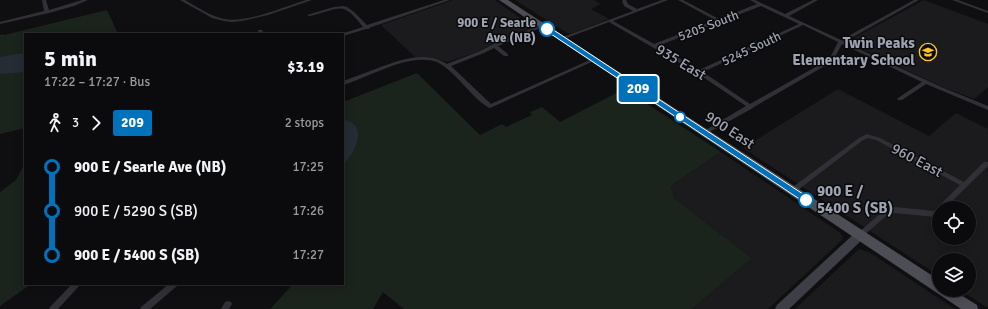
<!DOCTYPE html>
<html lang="en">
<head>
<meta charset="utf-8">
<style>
  body { margin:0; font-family:Signika,sans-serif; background:#19191b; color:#f1f3f6; height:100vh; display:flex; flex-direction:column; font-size:15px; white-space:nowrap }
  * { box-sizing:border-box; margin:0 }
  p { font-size:13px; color:#9a9b9d }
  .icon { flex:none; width:22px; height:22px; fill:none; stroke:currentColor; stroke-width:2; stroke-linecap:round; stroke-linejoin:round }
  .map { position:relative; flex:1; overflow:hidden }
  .drawer { position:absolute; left:24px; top:33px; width:320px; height:252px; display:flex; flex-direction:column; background:#0b0b0d; border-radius:0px; box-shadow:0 2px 10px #0003,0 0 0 1px #2b2b2e }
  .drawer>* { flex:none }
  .badge { padding:0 8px; border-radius:3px; font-size:14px; line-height:26px }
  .fabs { position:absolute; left:932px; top:201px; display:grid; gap:8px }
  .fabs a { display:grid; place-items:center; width:44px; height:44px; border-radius:50%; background:#0b0b0d; box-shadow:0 2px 10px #0003,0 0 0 1px #2b2b2e; font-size:20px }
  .map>.badge { position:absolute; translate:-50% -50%; box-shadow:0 0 0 2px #fff }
  .legs { display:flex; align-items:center; gap:6px; height:44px; padding:0 20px; font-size:13px }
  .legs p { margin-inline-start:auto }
  .head { display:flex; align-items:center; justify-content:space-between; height:68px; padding:0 20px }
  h1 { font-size:22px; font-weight:700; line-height:30px }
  ul { padding:0 20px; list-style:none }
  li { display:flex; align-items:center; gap:14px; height:44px; font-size:15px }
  li i { display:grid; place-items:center; width:6px; height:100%; margin:0 5px; background:currentColor }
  li i::after { content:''; width:10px; height:10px; margin:-5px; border:3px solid; border-radius:50%; background:#0b0b0d }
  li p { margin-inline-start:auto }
  li:first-child i { background:linear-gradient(#0000 50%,currentColor 0) }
  li:last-child i { background:linear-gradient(currentColor 50%,#0000 0) }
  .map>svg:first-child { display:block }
  .built { fill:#1b1b1e; fill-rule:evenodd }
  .green { fill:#1b231d }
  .water { fill:#252c35 }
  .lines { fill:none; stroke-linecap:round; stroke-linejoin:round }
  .stream { stroke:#252c35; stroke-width:1 }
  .street { fill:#303036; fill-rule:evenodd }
  .secondary { fill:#3e3f46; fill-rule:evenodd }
  .primary { fill:#4c4d55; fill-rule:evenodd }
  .line-1 { fill:#0072bc; stroke:#fff }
  .stop-1-dot { fill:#fff; stroke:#0072bc; stroke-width:2 }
  .labels { text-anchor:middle; stroke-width:3; stroke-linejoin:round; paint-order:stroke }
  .far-stop-label { font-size:13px; font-weight:bold; fill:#9fa3b2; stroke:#0a0a0c; text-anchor:end }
  .far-street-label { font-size:13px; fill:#9fa3b2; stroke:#0a0a0c }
  .poi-label { font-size:15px; font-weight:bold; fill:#9fa3b2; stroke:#0a0a0c; text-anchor:end }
  .street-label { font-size:15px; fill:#9fa3b2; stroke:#0a0a0c }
  .stop-label { font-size:15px; font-weight:bold; fill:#9fa3b2; stroke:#0a0a0c; text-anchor:start }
</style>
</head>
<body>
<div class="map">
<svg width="988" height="309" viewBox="0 0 988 309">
  <rect width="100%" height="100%" fill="#0f0f11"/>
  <g class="built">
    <path d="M453,0H495L533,27L494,43L477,52L448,62L435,59L415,57L381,25Z"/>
    <path d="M515,0H594L601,4L591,9L609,19L572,33H567Z"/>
    <path d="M924,0L988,24V87L974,99L938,85L849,43L850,40Z"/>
    <path d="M838,89L929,136L956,113L988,129V308L960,290H969V260H939V276L743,148ZM939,208H969V238H939Z"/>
    <path d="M721,152L839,232L843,237L842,240L768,309H692L752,258L674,198L671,186Z"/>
    <path d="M859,249L869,252L955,309H795Z"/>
  </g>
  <g class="green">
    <path d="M107,10L118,34H25V128L0,134V36Z"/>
    <path d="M417,73L480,135L502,124L506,127L532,115L530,112L542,107L560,122L624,89L721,152L671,186L674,198L752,258L692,309H404L383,292L373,309H270L293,284H343V102Z"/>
    <path d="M25,163V284H31L0,306V192L16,180Z"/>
  </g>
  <g class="water">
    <path d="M16,54H25V72L0,74V57Z"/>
    <path d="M343,120C369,123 356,153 343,164Z"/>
  </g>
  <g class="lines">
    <path class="stream" d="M0,36L3,35"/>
    <g class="street">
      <path d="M42,0H46L49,10L82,0H88L74,6L49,13L0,24V22L44,11Z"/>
      <path d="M180,0H185C197,7 210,16 224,19C247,23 284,7 306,0H312L268,15L242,21L232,22L224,21L212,18Z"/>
      <path d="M444,0H450L369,28V29H366L343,36V34H341L363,27C358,21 352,12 344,9C337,6 318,15 309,16L307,15L334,7L343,6L347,7L354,12L367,25Z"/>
      <path d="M623,0H626L628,4L637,9L662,0H668L613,21L654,44L715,20L678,0H683L719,19L757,4L750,0H755L785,14L813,0H818L789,16L841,40L914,0H919L844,42L939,86L988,106V110L926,84L902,100H898L897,99L898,98L922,82L842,44L835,57L830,63L754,107L753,108L706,134H702L701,133L702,132L746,106L697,73L609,22L564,39H560V38L633,11L624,6L622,1ZM761,6L799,24L699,70L658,46L719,22H722V21ZM803,25L838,42L831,56L826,61L750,104L703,72Z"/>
      <path d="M952,0H958L988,11V13Z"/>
      <path d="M541,25H543L545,26L498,46L508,54V56H504L494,48L484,53L451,66L491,104L592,59H594L596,60L490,108C478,103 464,84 454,75C449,70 443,65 437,62C409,52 370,77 343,85V81C355,77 367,72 378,68C400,60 425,50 447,64L480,51L501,40Z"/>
      <path d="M258,30H262L264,34H260L258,31Z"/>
      <path d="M867,134L880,138L964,182L984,162H988V166L945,208H939V214L935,217L895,213L886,216L862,237L860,238L858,237L857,235L858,233L882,212L895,207L934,211L960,185L876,140L868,138L863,140L794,193H790L789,191L790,189L859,138Z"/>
      <path d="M72,284H81L58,309H49L50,307Z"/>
      <path d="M169,284H178L177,286L150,309H140L141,307Z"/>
      <path d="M228,301L231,302L232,304L229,309H221L225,302Z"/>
    </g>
    <path class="secondary" d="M860,231L864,232L865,235L864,238L789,309H775L777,305L856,232Z"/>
    <path class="primary" d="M499,0H508L939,280V290H953L977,305L978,309H961Z"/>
  </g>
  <path class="line-1" d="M545,27H549L809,198L811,200L809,202H804L545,30Z"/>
  <defs>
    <symbol id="school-ring" viewBox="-11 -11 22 22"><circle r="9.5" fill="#0a0a0c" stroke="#fbc61d" stroke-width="1.5"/><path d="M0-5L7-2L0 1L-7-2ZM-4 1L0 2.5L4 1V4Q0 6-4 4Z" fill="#fbc61d"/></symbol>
  </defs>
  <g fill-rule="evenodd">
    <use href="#school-ring" x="918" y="42" width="20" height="20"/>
  </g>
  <g class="stop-1-dot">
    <circle cx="547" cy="29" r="7"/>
    <circle cx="680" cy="117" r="5"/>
    <circle cx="806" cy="200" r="7"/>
  </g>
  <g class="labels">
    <g class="far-stop-label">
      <text x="536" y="27">900 E / Searle<tspan x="536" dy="15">Ave (NB)</tspan></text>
    </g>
    <g class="far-street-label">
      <text transform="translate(708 25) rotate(-21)" y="5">5205 South</text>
      <text transform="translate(751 48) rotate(-25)" y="5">5245 South</text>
    </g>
    <g class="poi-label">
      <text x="915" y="48">Twin Peaks<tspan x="915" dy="17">Elementary School</tspan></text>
    </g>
    <g class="street-label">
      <text transform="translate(681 62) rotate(31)" y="5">935 East</text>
      <text transform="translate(730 130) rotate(33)" y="5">900 East</text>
      <text transform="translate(917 160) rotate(28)" y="5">960 East</text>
    </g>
    <g class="stop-label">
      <text x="817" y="196">900 E /<tspan x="817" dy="17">5400 S (SB)</tspan></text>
    </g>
  </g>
</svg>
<div class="fabs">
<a><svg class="icon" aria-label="locate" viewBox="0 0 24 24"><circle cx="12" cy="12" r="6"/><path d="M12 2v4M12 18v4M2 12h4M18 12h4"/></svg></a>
<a><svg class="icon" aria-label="layers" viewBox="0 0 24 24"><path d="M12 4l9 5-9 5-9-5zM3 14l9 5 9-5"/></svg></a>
</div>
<b class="badge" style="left:638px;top:89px;background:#0072bc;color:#fff">209</b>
<section class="drawer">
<div class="head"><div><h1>5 min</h1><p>17:22 – 17:27 · Bus</p></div><b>$3.19</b></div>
<div class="legs"><svg class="icon" aria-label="walk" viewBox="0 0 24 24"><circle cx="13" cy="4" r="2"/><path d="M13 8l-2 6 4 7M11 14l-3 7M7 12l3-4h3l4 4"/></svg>3<svg class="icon" aria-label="forward" viewBox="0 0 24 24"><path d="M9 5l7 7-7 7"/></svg><b class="badge" style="background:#0072bc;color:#fff">209</b><p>2 stops</p></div>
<ul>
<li><i style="color:#0072bc"></i><b>900 E / Searle Ave (NB)</b><p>17:25</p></li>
<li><i style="color:#0072bc"></i><span>900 E / 5290 S (SB)</span><p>17:26</p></li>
<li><i style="color:#0072bc"></i><b>900 E / 5400 S (SB)</b><p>17:27</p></li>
</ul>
</section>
</div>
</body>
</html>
